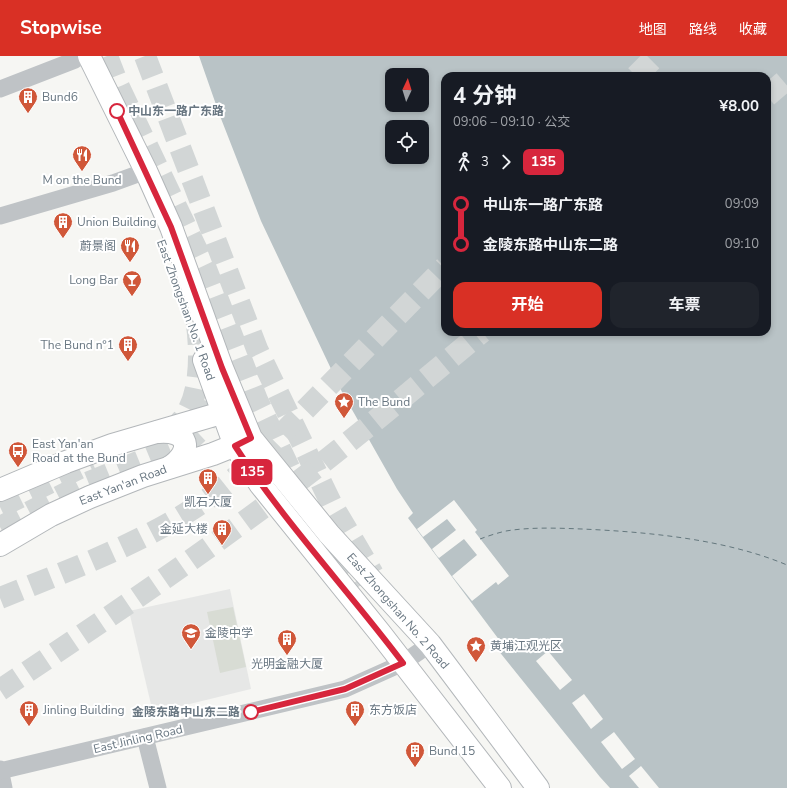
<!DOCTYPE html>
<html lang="zh">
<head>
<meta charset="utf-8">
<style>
  body { margin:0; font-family:"Nunito Sans","Noto Sans SC",sans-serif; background:#20242c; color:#f1f3f6; height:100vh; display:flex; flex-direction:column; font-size:15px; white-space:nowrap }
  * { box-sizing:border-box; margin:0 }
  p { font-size:13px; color:#9ea1a6 }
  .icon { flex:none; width:22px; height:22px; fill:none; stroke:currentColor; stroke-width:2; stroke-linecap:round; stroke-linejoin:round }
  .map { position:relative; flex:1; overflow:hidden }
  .side { position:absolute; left:441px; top:16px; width:330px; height:264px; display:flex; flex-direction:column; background:#171b24; border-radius:12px; box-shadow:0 2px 6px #0003 }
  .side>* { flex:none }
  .badge { padding:0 8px; border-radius:6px; font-size:14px; line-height:26px }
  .needle { width:26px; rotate:4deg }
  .fabs { position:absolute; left:385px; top:12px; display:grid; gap:8px }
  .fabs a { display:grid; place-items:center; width:44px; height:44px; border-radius:8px; background:#171b24; box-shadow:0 2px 6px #0003; font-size:20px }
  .map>.badge { position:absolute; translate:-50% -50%; box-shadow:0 0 0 2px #fff }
  .legs { display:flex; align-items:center; gap:6px; height:44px; padding:0 12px; font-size:13px }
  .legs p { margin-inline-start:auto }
  .summary { display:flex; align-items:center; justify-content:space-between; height:68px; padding:0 12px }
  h1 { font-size:22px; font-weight:700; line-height:30px }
  .action { display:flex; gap:8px; margin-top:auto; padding:8px 12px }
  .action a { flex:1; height:46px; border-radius:12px; background:#d93025; color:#fff; font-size:16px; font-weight:700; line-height:46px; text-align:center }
  .action a+a { background:#20242c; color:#f1f3f6 }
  ul { padding:0 12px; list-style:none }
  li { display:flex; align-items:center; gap:14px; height:40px; font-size:15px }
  li i { display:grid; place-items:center; width:6px; height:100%; margin:0 5px; background:currentColor }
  li i::after { content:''; width:10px; height:10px; margin:-5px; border:3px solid; border-radius:50%; background:#171b24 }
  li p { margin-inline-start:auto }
  li:first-child i { background:linear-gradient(#0000 50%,currentColor 0) }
  li:last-child i { background:linear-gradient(currentColor 50%,#0000 0) }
  header { display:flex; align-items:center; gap:24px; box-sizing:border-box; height:56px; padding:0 20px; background:#d93025; color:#fff }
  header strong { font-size:19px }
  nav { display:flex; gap:22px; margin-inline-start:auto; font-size:14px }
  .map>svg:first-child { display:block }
  .built { fill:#e6e7e6 }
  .green { fill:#d8dcd4 }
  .water { fill:#b9c3c6; fill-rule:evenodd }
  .pier { fill:#f6f6f3 }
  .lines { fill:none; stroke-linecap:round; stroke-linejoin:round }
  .ferry { stroke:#64777d; stroke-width:1; stroke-dasharray:5 4; stroke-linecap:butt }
  .major-tunnel { stroke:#d2d6d6; stroke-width:22; stroke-dasharray:22 11; stroke-linecap:butt }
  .highway-tunnel { stroke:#d2d6d6; stroke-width:22; stroke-dasharray:22 11; stroke-linecap:butt }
  .major-casing { stroke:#b3b7ba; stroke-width:24 }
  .minor { stroke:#bfc3c6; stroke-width:17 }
  .major { stroke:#fff; stroke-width:22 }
  .line-1-casing { stroke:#fff; stroke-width:9 }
  .line-1 { stroke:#d7263d; stroke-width:6 }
  .stop-1-dot { fill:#fff; stroke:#d7263d; stroke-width:2 }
  .labels { text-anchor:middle; stroke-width:4; stroke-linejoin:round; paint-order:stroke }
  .poi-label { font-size:12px; fill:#687681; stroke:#fff; text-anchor:start }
  .stop-label { font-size:12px; font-weight:bold; fill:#687681; stroke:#fff; text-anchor:start }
  .street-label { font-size:12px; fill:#687681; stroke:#fff }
</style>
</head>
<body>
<header>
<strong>Stopwise</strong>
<nav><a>地图</a><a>路线</a><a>收藏</a></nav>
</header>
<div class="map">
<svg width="787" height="732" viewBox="0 0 787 732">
  <rect width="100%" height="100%" fill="#f6f6f3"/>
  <path class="built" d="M230,533L251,633L153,657L129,555Z"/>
  <path class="green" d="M233,551L246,611L220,617L207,556Z"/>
  <path class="water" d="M199,0H787V732H610L600,721L494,589L500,585L408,462L413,457L397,433L342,336L261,165L220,60ZM392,19H422V49H392ZM445,20H767V276H445ZM392,71H422V101H392Z"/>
  <g class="pier">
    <path d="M454,444L477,474L475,476L509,520L498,529L496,526L472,545L452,520L477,499L464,483L439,502L437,500L432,493L456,474L447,463L423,481L417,473Z"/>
    <path d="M548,595L572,624L560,634L536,605Z"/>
    <path d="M584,638L603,663L591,673L572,647Z"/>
    <path d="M614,676L635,703L622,713L601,686Z"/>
    <path d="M641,710L659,732H639L629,720Z"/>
  </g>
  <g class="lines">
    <path class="ferry" d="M480,483C488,480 497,477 506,475C530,471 557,472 582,473C648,476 725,483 787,509"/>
    <g class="major-tunnel">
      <path d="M107,0L119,31L206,213L257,344L300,435"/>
      <path d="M145,0L257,293L331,447L373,518"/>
      <path d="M166,376C207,358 201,285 194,250"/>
      <path d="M0,451L92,406"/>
      <path d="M0,471L80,430L189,385L202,373L213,348"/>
      <path d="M319,471L335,502L355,533"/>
    </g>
    <g class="highway-tunnel">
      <path d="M636,20L656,0"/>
      <path d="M767,40L787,23"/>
      <path d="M0,542C62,517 135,490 191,454C215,439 236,421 258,402L445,211"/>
      <path d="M0,634C91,573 181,513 268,448C342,394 412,334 482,276"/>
    </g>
    <defs>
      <g id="major">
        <path d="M89,0L146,115L171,171L222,312L251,382L329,478L430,588L538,732"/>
        <path d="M204,304L235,390L260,428L380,577L500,732"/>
        <path d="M158,376C189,373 194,395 170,411"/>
        <path d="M0,434L66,406L112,389L235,353"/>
        <path d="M0,489L51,459L90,441L143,420L213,398L248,384"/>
      </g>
    </defs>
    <use href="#major" class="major-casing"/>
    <g class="minor">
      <path d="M0,33L75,4"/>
      <path d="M0,160L113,127L146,115"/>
      <path d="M145,681L158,732"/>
      <path d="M0,713L4,732"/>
      <path d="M0,715L345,633L403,607L430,588"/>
    </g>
    <use href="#major" class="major"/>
  </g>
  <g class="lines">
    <defs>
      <path id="line-1" d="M117,55L171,171L222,312L251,382L235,390C285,467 348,534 403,607L345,633L251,656"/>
    </defs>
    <use href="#line-1" class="line-1-casing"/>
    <use href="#line-1" class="line-1"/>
  </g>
  <defs>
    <symbol id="building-pin" viewBox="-11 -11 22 30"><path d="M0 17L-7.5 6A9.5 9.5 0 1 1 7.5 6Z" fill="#d05739" stroke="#fff"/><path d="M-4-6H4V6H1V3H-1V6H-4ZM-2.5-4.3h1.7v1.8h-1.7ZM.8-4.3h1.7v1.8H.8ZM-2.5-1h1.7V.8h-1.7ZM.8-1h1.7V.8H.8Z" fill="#fff"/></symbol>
    <symbol id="restaurant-pin" viewBox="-11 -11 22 30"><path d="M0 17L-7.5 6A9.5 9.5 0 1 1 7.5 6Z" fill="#d05739" stroke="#fff"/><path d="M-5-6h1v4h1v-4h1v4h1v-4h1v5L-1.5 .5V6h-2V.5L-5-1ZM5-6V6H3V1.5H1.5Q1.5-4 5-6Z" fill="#fff"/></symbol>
    <symbol id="bar-pin" viewBox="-11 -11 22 30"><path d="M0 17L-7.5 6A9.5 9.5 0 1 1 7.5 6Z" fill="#d05739" stroke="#fff"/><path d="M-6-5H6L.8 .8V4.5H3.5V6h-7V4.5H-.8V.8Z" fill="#fff"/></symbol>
    <symbol id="sight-pin" viewBox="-11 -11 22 30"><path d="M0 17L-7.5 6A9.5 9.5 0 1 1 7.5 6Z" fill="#d05739" stroke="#fff"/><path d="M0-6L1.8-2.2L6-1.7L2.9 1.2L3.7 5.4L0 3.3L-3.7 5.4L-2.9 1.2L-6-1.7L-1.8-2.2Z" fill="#fff"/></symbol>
    <symbol id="bus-pin" viewBox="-11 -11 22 30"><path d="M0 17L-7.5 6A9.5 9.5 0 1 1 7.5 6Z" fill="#d05739" stroke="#fff"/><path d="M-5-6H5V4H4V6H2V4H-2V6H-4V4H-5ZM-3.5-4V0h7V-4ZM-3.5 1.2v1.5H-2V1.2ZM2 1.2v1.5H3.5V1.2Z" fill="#fff"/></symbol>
    <symbol id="school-pin" viewBox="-11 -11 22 30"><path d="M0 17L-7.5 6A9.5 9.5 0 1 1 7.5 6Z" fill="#d05739" stroke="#fff"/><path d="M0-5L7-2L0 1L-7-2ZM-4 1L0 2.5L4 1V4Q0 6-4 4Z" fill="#fff"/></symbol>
  </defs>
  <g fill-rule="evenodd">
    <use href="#building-pin" x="17" y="30" width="22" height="30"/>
    <use href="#restaurant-pin" x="71" y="88" width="22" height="30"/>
    <use href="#building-pin" x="52" y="155" width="22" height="30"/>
    <use href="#restaurant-pin" x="119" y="179" width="22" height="30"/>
    <use href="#bar-pin" x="121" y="213" width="22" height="30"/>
    <use href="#building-pin" x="117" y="278" width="22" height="30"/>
    <use href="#sight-pin" x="333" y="335" width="22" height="30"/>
    <use href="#bus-pin" x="7" y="384" width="22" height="30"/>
    <use href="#building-pin" x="197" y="411" width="22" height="30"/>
    <use href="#building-pin" x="211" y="462" width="22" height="30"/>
    <use href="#school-pin" x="180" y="566" width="22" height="30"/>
    <use href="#building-pin" x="276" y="572" width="22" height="30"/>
    <use href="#sight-pin" x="465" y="579" width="22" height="30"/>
    <use href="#building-pin" x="18" y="643" width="22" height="30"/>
    <use href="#building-pin" x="344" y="643" width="22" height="30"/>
    <use href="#building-pin" x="404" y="684" width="22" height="30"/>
  </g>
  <g class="stop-1-dot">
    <circle cx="117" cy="55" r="7"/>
    <circle cx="251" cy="656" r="7"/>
  </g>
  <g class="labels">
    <g class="poi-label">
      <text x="42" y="45">Bund6</text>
      <text x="82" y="128" text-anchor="middle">M on the Bund</text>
      <text x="77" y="170">Union Building</text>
      <text x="116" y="194" text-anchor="end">蔚景阁</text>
      <text x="118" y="228" text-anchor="end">Long Bar</text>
      <text x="114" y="293" text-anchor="end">The Bund n°1</text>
      <text x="358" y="350">The Bund</text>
      <text x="32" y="392">East Yan'an<tspan x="32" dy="14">Road at the Bund</tspan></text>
      <text x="208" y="450" text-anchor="middle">凯石大厦</text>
      <text x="208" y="477" text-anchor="end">金延大楼</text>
      <text x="205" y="581">金陵中学</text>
      <text x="490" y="594">黄埔江观光区</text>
      <text x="287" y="612" text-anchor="middle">光明金融大厦</text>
      <text x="43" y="658">Jinling Building</text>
      <text x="369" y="658">东方饭店</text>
      <text x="429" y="699">Bund 15</text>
    </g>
    <g class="stop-label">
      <text x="128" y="59">中山东一路广东路</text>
      <text x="240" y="660" text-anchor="end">金陵东路中山东二路</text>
    </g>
    <g class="street-label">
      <text transform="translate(186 254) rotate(70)" y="4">East Zhongshan No. 1 Road</text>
      <text transform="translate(123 429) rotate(-21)" y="4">East Yan'an Road</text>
      <text transform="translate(398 555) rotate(49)" y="4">East Zhongshan No. 2 Road</text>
      <text transform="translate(138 683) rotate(-13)" y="4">East Jinling Road</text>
    </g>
  </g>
</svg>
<div class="fabs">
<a><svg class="needle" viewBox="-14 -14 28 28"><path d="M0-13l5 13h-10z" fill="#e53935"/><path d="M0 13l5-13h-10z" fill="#9ea1a6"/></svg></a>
<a><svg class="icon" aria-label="locate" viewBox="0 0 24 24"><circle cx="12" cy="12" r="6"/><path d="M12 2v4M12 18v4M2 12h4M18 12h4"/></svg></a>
</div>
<b class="badge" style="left:252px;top:416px;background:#d7263d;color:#fff">135</b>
<section class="side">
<div class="summary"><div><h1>4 分钟</h1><p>09:06 – 09:10 · 公交</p></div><b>¥8.00</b></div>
<div class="legs"><svg class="icon" aria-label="walk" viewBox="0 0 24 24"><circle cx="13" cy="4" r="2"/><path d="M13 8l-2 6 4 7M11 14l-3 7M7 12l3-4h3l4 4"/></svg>3<svg class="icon" aria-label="forward" viewBox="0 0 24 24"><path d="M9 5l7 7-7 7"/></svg><b class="badge" style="background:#d7263d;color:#fff">135</b></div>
<ul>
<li><i style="color:#d7263d"></i><b>中山东一路广东路</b><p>09:09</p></li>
<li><i style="color:#d7263d"></i><b>金陵东路中山东二路</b><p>09:10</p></li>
</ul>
<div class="action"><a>开始</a><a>车票</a></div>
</section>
</div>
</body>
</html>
